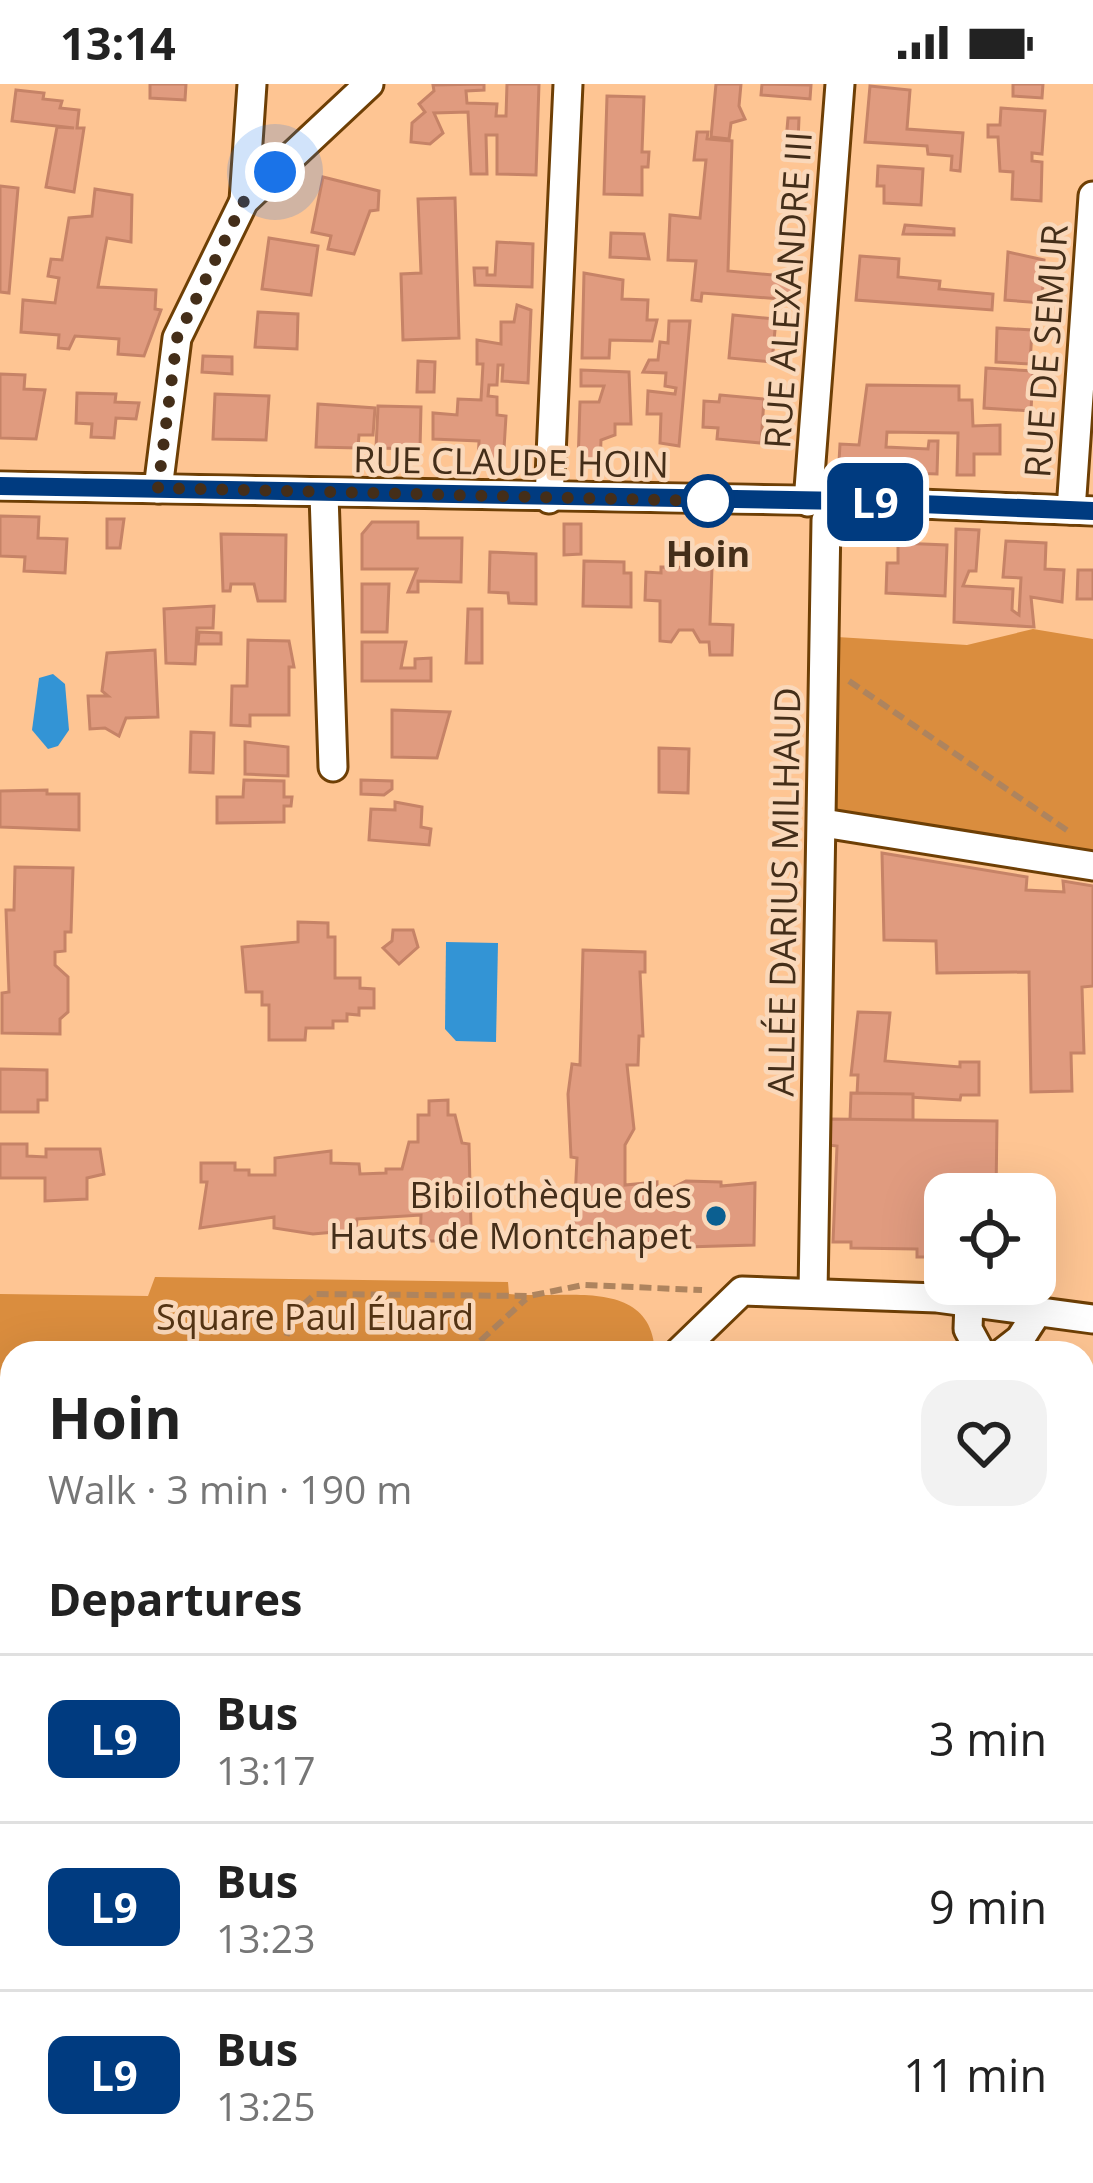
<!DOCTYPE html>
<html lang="en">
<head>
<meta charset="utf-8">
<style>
  body { margin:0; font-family:"Open Sans",sans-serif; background:#f2f2f2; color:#222; height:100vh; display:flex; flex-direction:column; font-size:45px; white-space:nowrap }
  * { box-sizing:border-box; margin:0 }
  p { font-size:39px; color:#767676 }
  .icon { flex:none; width:66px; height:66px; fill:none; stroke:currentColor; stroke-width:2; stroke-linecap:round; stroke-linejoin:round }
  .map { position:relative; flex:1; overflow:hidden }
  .drawer { position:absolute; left:0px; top:1257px; width:1095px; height:843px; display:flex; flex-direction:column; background:#fff; border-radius:36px 36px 0 0; box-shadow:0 12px 48px #0002 }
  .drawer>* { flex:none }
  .badge { padding:0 24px; border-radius:18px; font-size:42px; line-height:78px }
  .buttons { position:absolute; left:924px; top:1089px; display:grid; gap:24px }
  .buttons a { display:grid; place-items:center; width:132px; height:132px; border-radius:24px; background:#fff; box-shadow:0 12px 48px #0002; font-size:60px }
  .you { position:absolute; width:60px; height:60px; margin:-30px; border:9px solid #fff; border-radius:50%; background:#1a73e8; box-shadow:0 0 0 18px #1a73e833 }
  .map>.badge { position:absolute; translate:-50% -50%; box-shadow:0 0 0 6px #fff }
  h2 { padding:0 48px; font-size:45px; line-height:108px }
  .round { display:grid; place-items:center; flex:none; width:126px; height:126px; border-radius:36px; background:#f2f2f2 }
  .headline { display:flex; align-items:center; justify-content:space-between; height:204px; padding:0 48px }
  h1 { font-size:57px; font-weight:700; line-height:90px }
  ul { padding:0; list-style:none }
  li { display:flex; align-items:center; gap:36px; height:168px; padding:0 48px; border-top:3px solid #e0e0e0 }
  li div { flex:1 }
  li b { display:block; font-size:45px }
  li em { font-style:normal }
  li .badge { min-width:132px; font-weight:700; text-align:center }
  .status { display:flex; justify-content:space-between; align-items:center; height:84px; padding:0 60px; background:#fff; direction:ltr }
  .status svg { height:33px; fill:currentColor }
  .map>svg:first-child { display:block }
  .green { fill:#da8d3e }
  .water { fill:#3394d5 }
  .building { fill:#e09b7f; stroke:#c68367; stroke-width:3 }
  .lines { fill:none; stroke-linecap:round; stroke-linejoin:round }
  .street-casing { stroke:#6e3f05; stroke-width:33 }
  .path { stroke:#ae845e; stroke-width:6; stroke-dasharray:12 6; stroke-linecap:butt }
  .street { stroke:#fff; stroke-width:27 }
  .line-casing { stroke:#fff; stroke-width:27 }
  .line { stroke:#003b80; stroke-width:18 }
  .walk { stroke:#442e19; stroke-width:12; stroke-dasharray:0 21.6 }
  .stop-dot { fill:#fff; stroke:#003b80; stroke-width:6 }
  .poi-dot { fill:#0b5f91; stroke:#fad8ba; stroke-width:4.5 }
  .labels { text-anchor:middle; stroke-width:9; stroke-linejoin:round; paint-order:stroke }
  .street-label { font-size:36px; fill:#442e19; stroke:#fad8ba }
  .stop-label { font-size:36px; font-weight:bold; fill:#442e19; stroke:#fad8ba }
  .poi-label { font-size:36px; fill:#442e19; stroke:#fad8ba; text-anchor:end }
  .park-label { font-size:36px; fill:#543414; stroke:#fad8ba }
</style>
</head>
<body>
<div class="status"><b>13:14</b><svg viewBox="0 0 49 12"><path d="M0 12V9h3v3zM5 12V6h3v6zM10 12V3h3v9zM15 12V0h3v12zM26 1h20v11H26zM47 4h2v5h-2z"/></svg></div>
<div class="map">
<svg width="1093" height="2099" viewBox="0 0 1093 2099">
  <rect width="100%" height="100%" fill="#fec593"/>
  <g class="green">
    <path d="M1033,545L1093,555V768L969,757L834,734L837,553L967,561Z"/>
    <path d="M155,1193L508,1198L509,1210C563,1216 652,1191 655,1269H12V1387H0V1210L148,1212Z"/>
  </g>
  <g class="water">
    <path d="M53,590L65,600L69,646L58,662L48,665L32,646L39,594Z"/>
    <path d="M446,858L498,859L496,958L456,957L445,945Z"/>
  </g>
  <g class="building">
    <path d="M150,0H186L185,16L150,14Z"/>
    <path d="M484,0V6L466,7L467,19L497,20L496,32H506L507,0H539L536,91L497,90V51H486L487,90H471L468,28L434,29L443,49L430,60L411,58L412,39L425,28L419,20L434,7L433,1Z"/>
    <path d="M716,0H741L739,22L745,35L731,39L729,55L711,53Z"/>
    <path d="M762,0L811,1L810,15L761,11Z"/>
    <path d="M1013,0H1043L1042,14L1013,12Z"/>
    <path d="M870,2L910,6L907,45L963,49L960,87L951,86L952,72L928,70L927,62L865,58Z"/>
    <path d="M16,6L44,9L43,15L62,17L60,24L79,26L77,44H84L74,108L46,103L57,43L74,44L12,37Z"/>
    <path d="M607,12L644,13L642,68H649L648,83H642V111L604,110Z"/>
    <path d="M1001,24L1045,27L1042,70L1032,69V77L1042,78L1041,117L1012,115L1013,88L1000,87L998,53H988V41H1000Z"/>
    <path d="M788,34H799L798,58L786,57Z"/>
    <path d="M697,48H708L707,55L732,57L728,187L796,193L793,216L702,209L701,217L692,216L696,177L668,176L670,131L700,134L706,76H694Z"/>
    <path d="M878,82L923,85L921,121L884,119V102H877Z"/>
    <path d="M323,93L379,107L378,126L370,127L354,170L328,165L331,152L312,148Z"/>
    <path d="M0,102L18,104L9,209L0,208Z"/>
    <path d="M95,105L132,111L131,158L107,154L98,203L156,206L155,225L161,226L144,272L118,270L119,255L75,252L69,265L58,264L59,251L21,248L23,216L55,219L59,194L48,192L51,175L62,176L69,134L92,132Z"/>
    <path d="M455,114L459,254L403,256L401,190L421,189L418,115Z"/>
    <path d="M905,141L954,145V151L903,150Z"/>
    <path d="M611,149L644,150L649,175L610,173Z"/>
    <path d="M269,154L318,162L311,211L262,205Z"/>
    <path d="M497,158L533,160L532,203L475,201L474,184H487V191H495Z"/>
    <path d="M1008,168L1044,176L1042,219L1005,216Z"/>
    <path d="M860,172L899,175L898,193L940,197L939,205L993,210L992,226L856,216Z"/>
    <path d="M584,189L623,196L622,215L648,216L647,236H657L652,257L610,256L609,274H582Z"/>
    <path d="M517,221L531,226L528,299L502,297L503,281H498L497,301H489L488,312L497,313V331L506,332L503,381L478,380L479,357L433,355V329L457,331L458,315L481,316L483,280H477V256L501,260V238H514Z"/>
    <path d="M258,228L298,230L297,265L255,263Z"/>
    <path d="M733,231L776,235L772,278L729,274Z"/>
    <path d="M669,237H690L679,362L660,359L661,330H647L648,307L675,310L676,304L665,302L666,289L643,288L649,276H658L660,258L668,259Z"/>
    <path d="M997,244L1032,246L1030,280L996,278Z"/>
    <path d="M203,272L232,273V290L202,288Z"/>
    <path d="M418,277L435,278L434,308H417Z"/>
    <path d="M986,284L1033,287L1031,327L984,324Z"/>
    <path d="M581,286L629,288L631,340H615V351L601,356L600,381H578L580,318H599L604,302H581Z"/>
    <path d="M0,290L25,291L24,305L45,306L36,355L0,354Z"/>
    <path d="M867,301L959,302V316H972L973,342L1000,341V370H974V391H957L958,349L887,348L886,363L928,365L929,357H938L937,390L847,387L839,378L840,360L859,361Z"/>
    <path d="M77,309L116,310L115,318L139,319L136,335L116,334L114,354L91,353L92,340L76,339Z"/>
    <path d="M215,310L269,312L266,356L213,355Z"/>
    <path d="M720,311L764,315L761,359L717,355L718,344L703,343L704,317L719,318Z"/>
    <path d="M318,320L375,324L373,351H359L358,364L316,363Z"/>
    <path d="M378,322L421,323L420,365L376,364Z"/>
    <path d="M0,432L39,433L38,454L67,455L65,489L24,487L25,473L0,472Z"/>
    <path d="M107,435H124L120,464H107Z"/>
    <path d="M372,438H418V454H462L461,498L418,497V508H408L417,485H362V450Z"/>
    <path d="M564,440H581V470L564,471Z"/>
    <path d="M956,445L979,446L976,487H969L963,502L1013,505L1012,526L1019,531L1021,494L1003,493L1006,457L1046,459L1045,485L1064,486L1062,518L1031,513L1034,543L954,538Z"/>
    <path d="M221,450L286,451L285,517H258L254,500H231L230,507H223Z"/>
    <path d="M898,459L947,461L945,512L886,509L887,479H898Z"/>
    <path d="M490,468L536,470V520L509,519L508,509L489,508Z"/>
    <path d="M584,477L624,478V489H631V523L583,522Z"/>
    <path d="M661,483L712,484L710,540L733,541L732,571H710L709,558H700L693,546H679L671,558L660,557V517L645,516L646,488L661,489Z"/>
    <path d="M1078,486H1093V515H1077Z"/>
    <path d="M362,500H389L387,548H362Z"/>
    <path d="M214,522L213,544H197L195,580L166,579L164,525Z"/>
    <path d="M468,525H482V579H466Z"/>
    <path d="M199,548L221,549V560H198Z"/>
    <path d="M248,556L289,557L294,583H289V631H250V642L231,641L232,602H247Z"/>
    <path d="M362,558H406L401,584H415V575L431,574V597H362Z"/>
    <path d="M155,566L158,633L126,634L119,652L105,644L90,645L88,612H108L102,607L107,569Z"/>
    <path d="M392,626L450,628L437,674L392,673Z"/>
    <path d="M191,648L214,649L213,689L190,688Z"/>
    <path d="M245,658L288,663V692L245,690Z"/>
    <path d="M659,664L689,665L688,709L659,708Z"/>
    <path d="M244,696L284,697V713H292L291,722H284V738L217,739V713H243Z"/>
    <path d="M361,696L392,697V705L384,711L361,710Z"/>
    <path d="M47,706V710H79V746L0,743V707Z"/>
    <path d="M395,718L422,723L421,743L431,745L429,761L369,756L371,725L395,726Z"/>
    <path d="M882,769L1027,793L1026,806L1064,808L1063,797L1093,802V902L1082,903L1084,969H1071L1072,1007L1031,1008L1029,888L937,889L936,857L884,856Z"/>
    <path d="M15,783L73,784L71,848H65V867L55,868V881L68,893V928L60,935V950L2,949V909L9,908L6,826H14Z"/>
    <path d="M298,838L328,839V853H335V894H360V904L374,905V924H359V931L347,930V937H333V944H306L305,956H269V921H262V908H246L242,863L298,858Z"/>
    <path d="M393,846H413L418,863L399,880L383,864L392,857Z"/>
    <path d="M583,866L645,868V888H640L643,952H639L638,981H627L634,1045L625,1061V1101L657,1098V1105H670L686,1097L721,1098V1102L755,1099L754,1161L685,1163L623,1159V1154L573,1158L577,1074L571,1073L568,1010L572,980L580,981Z"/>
    <path d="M858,928L890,929L885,977L960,983V978H979V1011H961L960,1016L857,1010L858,991H851Z"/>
    <path d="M0,985L47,986V1016H38V1028H0Z"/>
    <path d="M851,1009L913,1010V1037L850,1036Z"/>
    <path d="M448,1016V1031H455L462,1059L469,1060L471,1143H464V1157H420L421,1131L357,1135L356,1146L313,1150L274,1144V1133L200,1144L207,1098H201V1079H235V1086H249V1091H275V1074L331,1067V1079L359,1080L360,1090L386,1089V1085H402L409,1058H418V1031H429V1017Z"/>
    <path d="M829,1035L997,1037L996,1110H945V1165H933V1173H917V1165L851,1164V1158H833L837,1062L828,1061Z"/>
    <path d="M0,1060H27V1072L46,1073V1065H100L104,1090L87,1094V1115L45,1117V1094H0Z"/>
    <path d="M862,1264L928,1268V1269H862Z"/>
    <path d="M1083,1347L1093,1349L1092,1409L1083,1407Z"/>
    <rect x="1083" y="1445" width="10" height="27"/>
    <rect x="1083" y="1686" width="10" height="173"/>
    <path d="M0,1731H12V1894L0,1893Z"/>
    <path d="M0,1928L12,1929V2076L0,2075Z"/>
    <path d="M1083,1938L1093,1939V1984L1083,1983Z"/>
    <path d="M0,2075L12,2076V2088H32L31,2099H0Z"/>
    <path d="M196,2088H281L279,2099H194Z"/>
    <path d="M926,2088H1056L1054,2099H927Z"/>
    <path d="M829,2093L869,2094L870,2099H829Z"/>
  </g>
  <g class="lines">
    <defs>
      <g id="street">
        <path d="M244,117L252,0"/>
        <path d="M0,402L847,417L1093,427"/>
        <path d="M158,405L177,254L244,117L369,0"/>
        <path d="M324,410L333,683"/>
        <path d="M549,415L568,0"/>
        <path d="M808,418L840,0"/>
        <path d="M1071,426L1093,112"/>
        <path d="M823,739L1093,782"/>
        <path d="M813,1209L826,436L847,417"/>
        <path d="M969,1218L968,1245L981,1269"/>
        <path d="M678,1269L742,1207L937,1214L1093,1235"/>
        <path d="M1002,1269L1020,1255L1038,1227"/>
        <path d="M0,1405L12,1404"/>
        <path d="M1083,1599L1093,1601"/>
        <path d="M1083,2043L1093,2044"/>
        <path d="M508,2088L511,2099"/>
      </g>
    </defs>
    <use href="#street" class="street-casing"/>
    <g class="path">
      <path d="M849,597L1071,749"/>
      <path d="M281,1269L294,1229L315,1210L529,1212L583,1201L702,1206"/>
      <path d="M467,1269L526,1215"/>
    </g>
    <use href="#street" class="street"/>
  </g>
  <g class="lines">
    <defs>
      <path id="line" d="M0,402L847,417L1093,427"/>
    </defs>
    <use href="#line" class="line-casing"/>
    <use href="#line" class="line"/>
    <path class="walk" d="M275,88L244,117L177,254L158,404L708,417"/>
  </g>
  <circle class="stop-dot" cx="708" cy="417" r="24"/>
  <circle class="poi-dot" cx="716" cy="1132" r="12"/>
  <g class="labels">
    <g class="street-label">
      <text transform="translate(788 206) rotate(-86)" y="13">RUE ALEXANDRE III</text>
      <text transform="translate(1046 267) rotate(-86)" y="13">RUE DE SEMUR</text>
      <text transform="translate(511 378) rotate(1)" y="13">RUE CLAUDE HOIN</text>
      <text transform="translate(784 808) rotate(-89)" y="13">ALLÉE DARIUS MILHAUD</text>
    </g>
    <g class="stop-label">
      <text x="708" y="483">Hoin</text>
    </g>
    <g class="poi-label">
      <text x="692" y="1124">Bibilothèque des<tspan x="692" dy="41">Hauts de Montchapet</tspan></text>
    </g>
    <g class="park-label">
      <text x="315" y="1246">Square Paul Éluard</text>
    </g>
  </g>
</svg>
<div class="buttons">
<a><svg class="icon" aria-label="locate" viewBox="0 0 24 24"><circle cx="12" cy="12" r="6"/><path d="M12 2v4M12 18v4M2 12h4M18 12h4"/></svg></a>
</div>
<div class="you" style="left:275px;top:88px"></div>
<b class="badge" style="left:875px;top:418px;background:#003b80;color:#fff">L9</b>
<section class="drawer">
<div class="headline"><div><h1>Hoin</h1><p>Walk · 3 min · 190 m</p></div><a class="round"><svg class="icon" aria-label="heart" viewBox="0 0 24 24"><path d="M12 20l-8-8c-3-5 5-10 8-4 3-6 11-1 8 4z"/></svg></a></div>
<h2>Departures</h2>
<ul>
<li><span class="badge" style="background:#003b80;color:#fff">L9</span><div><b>Bus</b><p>13:17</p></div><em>3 min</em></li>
<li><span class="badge" style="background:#003b80;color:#fff">L9</span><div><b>Bus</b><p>13:23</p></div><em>9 min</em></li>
<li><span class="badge" style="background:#003b80;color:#fff">L9</span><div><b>Bus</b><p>13:25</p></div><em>11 min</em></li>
</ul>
</section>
</div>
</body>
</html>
